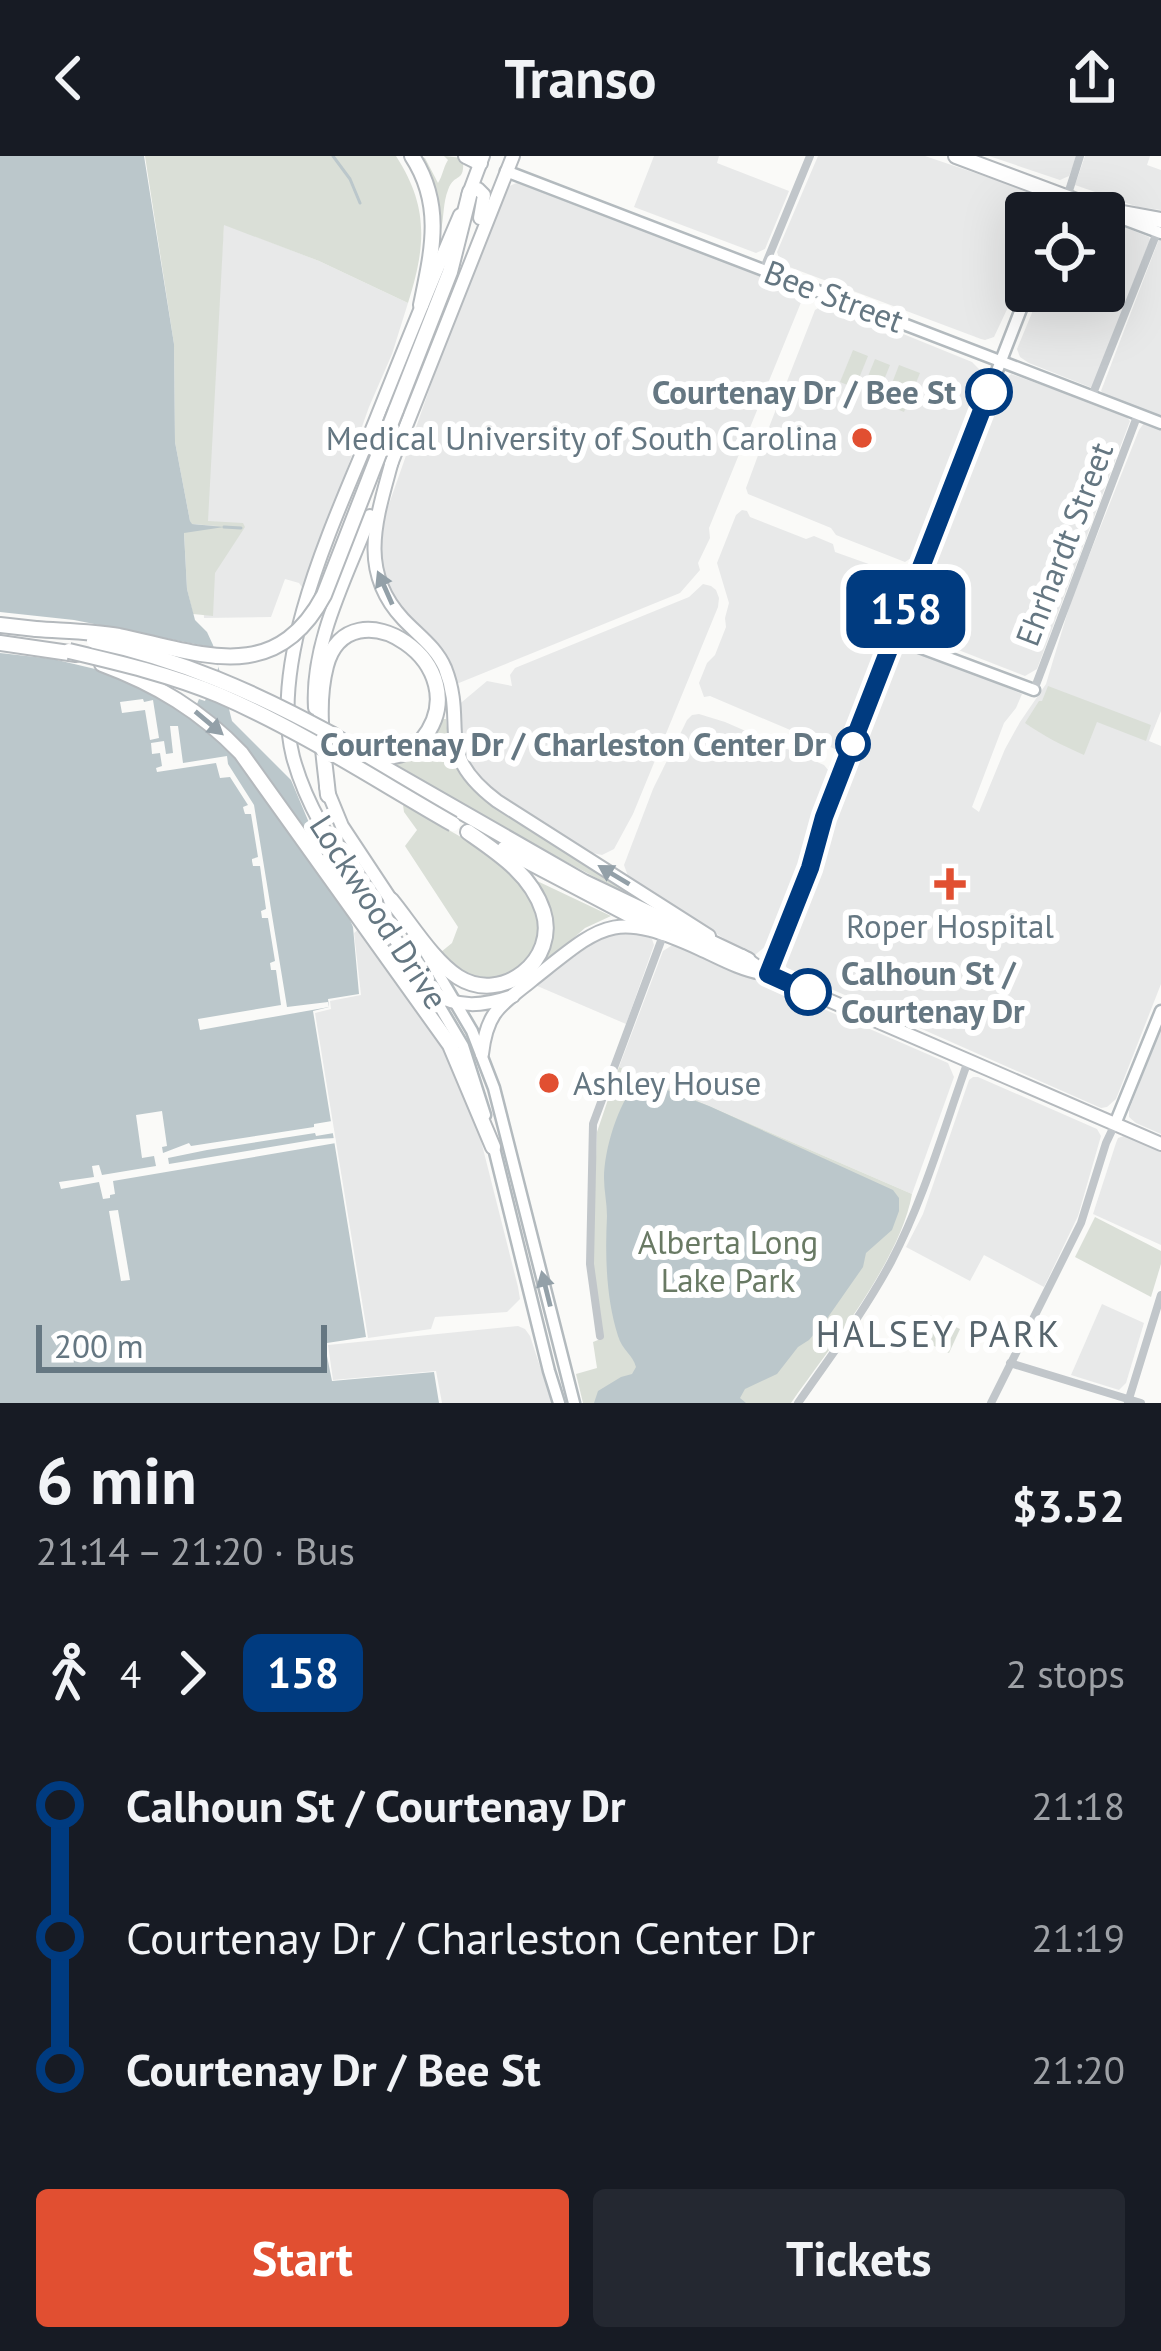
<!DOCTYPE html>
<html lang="en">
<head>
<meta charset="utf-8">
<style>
  body { margin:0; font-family:"PT Sans",sans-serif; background:#242831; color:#f1f3f6; height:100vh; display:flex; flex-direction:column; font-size:45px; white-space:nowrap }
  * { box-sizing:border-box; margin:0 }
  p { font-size:39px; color:#9ea1a6 }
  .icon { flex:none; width:66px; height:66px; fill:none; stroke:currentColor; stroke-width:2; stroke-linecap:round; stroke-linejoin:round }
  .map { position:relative; height:1247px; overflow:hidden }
  .details { display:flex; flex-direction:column; background:#171b24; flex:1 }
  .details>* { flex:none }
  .badge { padding:0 24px; border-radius:18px; font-size:42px; line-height:78px }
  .tools { position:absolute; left:1005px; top:36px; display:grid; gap:24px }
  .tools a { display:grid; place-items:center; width:120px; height:120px; border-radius:12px; background:#171b24; box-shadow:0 12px 48px #0002; font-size:60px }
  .scale { position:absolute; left:36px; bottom:30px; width:291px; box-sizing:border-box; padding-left:12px; border:6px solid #657782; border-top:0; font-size:33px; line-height:42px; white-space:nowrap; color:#657782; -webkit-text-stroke:9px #fff; paint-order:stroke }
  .map>.badge { position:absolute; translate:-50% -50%; box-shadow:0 0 0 6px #fff }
  .legs { display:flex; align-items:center; gap:18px; height:132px; padding:0 36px; font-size:39px }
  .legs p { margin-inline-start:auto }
  .headline { display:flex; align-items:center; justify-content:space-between; height:204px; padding:0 36px }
  h1 { font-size:66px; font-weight:700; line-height:90px }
  .cta { display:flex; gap:24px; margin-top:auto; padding:24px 36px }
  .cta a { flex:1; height:138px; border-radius:12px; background:#e14f31; color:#fff; font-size:48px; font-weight:700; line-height:138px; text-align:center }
  .cta a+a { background:#242831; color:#f1f3f6 }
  ul { padding:0 36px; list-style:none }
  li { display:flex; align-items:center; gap:42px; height:132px; font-size:45px }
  li i { display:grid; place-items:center; width:18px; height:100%; margin:0 15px; background:currentColor }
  li i::after { content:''; width:30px; height:30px; margin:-15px; border:9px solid; border-radius:50%; background:#171b24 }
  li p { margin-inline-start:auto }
  li:first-child i { background:linear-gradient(#0000 50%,currentColor 0) }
  li:last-child i { background:linear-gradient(currentColor 50%,#0000 0) }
  header { display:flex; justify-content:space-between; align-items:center; height:156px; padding:0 36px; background:#171b24; font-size:54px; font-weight:700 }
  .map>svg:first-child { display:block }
  .built { fill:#e8e9e9 }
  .green { fill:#dadfd7 }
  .water { fill:#bbc7cb }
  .pier { fill:#fafaf8 }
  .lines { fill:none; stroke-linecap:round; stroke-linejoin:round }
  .stream { stroke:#bbc7cb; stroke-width:3 }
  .secondary-casing { stroke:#b3babe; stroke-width:15 }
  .primary-casing { stroke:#b5babe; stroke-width:16 }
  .highway-casing { stroke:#b4b9bd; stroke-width:18 }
  .street { stroke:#c1c6ca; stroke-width:8 }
  .secondary { stroke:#fff; stroke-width:10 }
  .primary { stroke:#fff; stroke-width:12 }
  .highway { stroke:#fff; stroke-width:14 }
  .highway-bridge-casing { stroke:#b4b9bd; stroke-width:18; stroke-linecap:butt }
  .highway-bridge { stroke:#fff; stroke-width:14 }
  .oneway { fill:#93a0a8 }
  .line-1-casing { stroke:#fff; stroke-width:27 }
  .line-1 { stroke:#003b80; stroke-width:18 }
  .stop-1-dot { fill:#fff; stroke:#003b80; stroke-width:6 }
  .poi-dot { fill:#e14f31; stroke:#fff; stroke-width:4.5 }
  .labels { text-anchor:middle; stroke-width:12; stroke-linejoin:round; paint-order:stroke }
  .street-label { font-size:33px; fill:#657782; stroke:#fff }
  .stop-label { font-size:33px; font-weight:bold; fill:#657782; stroke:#fff; text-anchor:end }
  .poi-label { font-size:33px; fill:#657782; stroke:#fff; text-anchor:end }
  .park-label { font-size:33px; fill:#697a64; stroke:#fff }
  .neighbourhood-label { font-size:36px; letter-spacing:3px; fill:#57656d; stroke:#fff }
</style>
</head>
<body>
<header><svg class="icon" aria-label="back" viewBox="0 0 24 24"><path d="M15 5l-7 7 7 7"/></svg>Transo<svg class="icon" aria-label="share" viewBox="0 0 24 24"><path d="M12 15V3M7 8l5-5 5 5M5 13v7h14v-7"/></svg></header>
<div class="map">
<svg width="1161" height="1247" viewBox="0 0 1161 1247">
  <rect width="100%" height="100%" fill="#fafaf8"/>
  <g class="built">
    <path d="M654,0H719L717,7L789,35L765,93L756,97L634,51Z"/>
    <path d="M818,0H925L1037,38L1046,45L1051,52V57H1026V113L994,181L985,184L981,183L784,109L780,105L777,96Z"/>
    <path d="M989,0H1077L1069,20L1060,24Z"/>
    <path d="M1085,0H1150L1147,9L1161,14V54L1138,51L1075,29Z"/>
    <path d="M519,26L796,134L802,144L709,372L710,382L698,407L700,414L680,437L454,529L394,447L379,410L382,368L461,143L507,31Z"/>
    <path d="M1104,63L1149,81L1150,84L1092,232L1029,207L1020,201L1017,193L1041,135H1104Z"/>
    <path d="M224,68L319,105L408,147L392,198L369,251L304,434L299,427L285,423L271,461L204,462L201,391Z"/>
    <path d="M1159,83H1161V260L1106,240L1101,235Z"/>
    <path d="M827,147L972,206L979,213L980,221L917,398L905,406L836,379L831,372L748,338L746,332L760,294L815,154Z"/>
    <path d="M1011,218L1125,259L1130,265L1037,513L1025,520L925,481L917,477L911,467L1007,222Z"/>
    <path d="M1144,267L1161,273V555L1149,585L1161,590V828L1116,943L1107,951L1101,952L788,814L781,801L899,499L905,493H912L1022,538L1016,552L1004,567L972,651L979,656L1005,593L1020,566L1046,528L1071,445L1139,274Z"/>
    <path d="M742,354L747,355L750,361L806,383L814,380L833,388L835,396L894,417L901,424L902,434L849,584L842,592L835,593L710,540L704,541L699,527L707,507L715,499L726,471L725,462L729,447L717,407L736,359Z"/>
    <path d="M703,428L711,430L716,434L719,442L718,451L633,658L614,693L602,699L583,695L484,630L462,598L456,551L487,525L512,530L510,519L515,512L689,441Z"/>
    <path d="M699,558L725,566L824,609L833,620L767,789L755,799L736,790L629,723L624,709L653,633L687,564L692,559Z"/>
    <path d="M360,772L437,875L475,961L518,1131L520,1143L507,1156L435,1161L431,1173L368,1182L315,857L331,853L330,845L361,839L354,777Z"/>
    <path d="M624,776L643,779L652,783L654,789L626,868L535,829L606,778Z"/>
    <path d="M674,788L948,907L954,921L912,1038L619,911L663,795Z"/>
    <path d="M1161,873V978L1136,967L1129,961V954Z"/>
    <path d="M973,921H978L1097,973L1101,980L1078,1060L1044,1131L984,1099L970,1125L906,1091L923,1058L969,924Z"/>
    <path d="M1124,980L1161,995V1089L1093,1058L1116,987L1118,982Z"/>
    <path d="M1102,1148L1144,1167L1126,1227L1119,1234L1071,1219Z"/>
    <path d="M518,1170L525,1173L530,1180L552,1247H442L436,1215L333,1224L328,1189Z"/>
  </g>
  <g class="green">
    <path d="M145,0H396C429,51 426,90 408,147L319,105L224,69L208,365L243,367L245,371L215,417L213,460L193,458L187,433L184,376L218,370L191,368L190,365L175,286L174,188Z"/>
    <path d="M418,0L425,2L438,27C443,19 443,12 448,4L444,0L463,2C465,29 455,15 448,34C443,46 444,62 441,74L433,30Z"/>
    <path d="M853,194L868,200L855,232L840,226Z"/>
    <path d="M875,203L890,209L877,241L862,235Z"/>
    <path d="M899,209L920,217L904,256L884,248Z"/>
    <path d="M1048,530L1151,569L1146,585L1097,566L1084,599C1061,589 1044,580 1025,567L1039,545H1042Z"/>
    <path d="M440,563H446C449,598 460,623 486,646L649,750L529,686L395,608L394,606C418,595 431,589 440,563Z"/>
    <path d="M403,649C446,674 504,698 531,742C557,784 517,835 469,820C457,817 449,805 441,796L452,787L458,771L405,690L417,674L404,656Z"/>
    <path d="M535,724L611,760L585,772L538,813C555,781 551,753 535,724Z"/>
    <path d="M619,911L912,1038C900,1105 830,1191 791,1247H583L576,1218L597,1212L593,1186L603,1182L592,1103L597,976Z"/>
    <path d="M1095,1061L1161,1095V1108L1151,1141L1075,1101Z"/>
    <path d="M931,1159L960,1173L949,1197L919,1183Z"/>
  </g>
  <g class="water">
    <path d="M0,0H144L174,188L175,286L190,365L192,368L224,371L184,377L187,433L195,464L207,476L213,489L232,565L291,624L353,771L359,838L328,843L329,851L313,855L366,1181L327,1187L325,1190L332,1225L434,1216L439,1247H0Z"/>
    <path d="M646,926L709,950L893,1034L899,1042V1055L892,1074L866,1097L863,1111L826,1164L809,1184L798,1191L777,1218L745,1233L740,1242L746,1247H594L598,1235L621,1221L632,1218L636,1211C633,1199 622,1194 618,1180C606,1142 605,1100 607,1060C607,1047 604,1035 604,1022C604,994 618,947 637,927Z"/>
  </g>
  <g class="pier">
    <path d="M0,456L74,464L220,493L222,506H213L219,510L205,545L199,543L197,548L204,554L196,564L171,546L112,517L53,503L0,497Z"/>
    <path d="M143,543L144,546L153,544L159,582L150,584L145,554L122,557L120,546Z"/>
    <path d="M170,570H178L183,607L227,600L228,608L254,649L287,851L328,846L329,851L200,874L198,863L281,849L276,814H271L270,807L275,805L268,762H262L261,755L266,753L260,710H253L252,705V703L258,701L251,658H245L244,655L243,651L248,649L230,621L220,622L216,607L157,616L156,612L162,610L160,597L152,598L151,587L164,585L166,598L173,597Z"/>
    <path d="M162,955L167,990L162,991L163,997L189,987L191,990L314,971V968L332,965L334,977L316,980L315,977L207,994L168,1002L169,1008L318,983L335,982L336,987L113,1025L115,1038L110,1039V1042L103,1043L99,1026L61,1033L59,1026L94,1021L92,1010L99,1009L102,1019L156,1010L154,1000L142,1002L136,959Z"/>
    <path d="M118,1054L130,1124L121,1125L109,1055Z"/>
  </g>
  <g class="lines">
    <g class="stream">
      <path d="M333,0L350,23L360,47"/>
      <path d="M224,371L241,372"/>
    </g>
    <defs>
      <g id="secondary">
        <path d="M506,15L1161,267"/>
        <path d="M1121,62L1161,77"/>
        <path d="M895,482L1034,534"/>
        <path d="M426,797L472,875L494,932L574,1247"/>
        <path d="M768,818L810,712L824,661L1028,135"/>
        <path d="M431,836L463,890L485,959"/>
        <path d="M1115,968L1161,855"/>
        <path d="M493,988L549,1215L559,1247"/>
      </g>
      <g id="primary">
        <path d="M470,36L478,33L484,39L480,62"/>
        <path d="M468,40L483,0"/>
        <path d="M460,59C431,126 404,193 377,261C339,356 267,499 293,601C307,653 336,694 365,738C387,771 409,804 431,836C458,853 484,850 513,840"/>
        <path d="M392,305C377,361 357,414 403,463C418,479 436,491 445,512C468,570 432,596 497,645L709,780"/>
        <path d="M391,308L513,0"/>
        <path d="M315,552C311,486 347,420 370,360"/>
        <path d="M326,631L342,670L391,744"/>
        <path d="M742,800L768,818L1161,988"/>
        <path d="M482,898C487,855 500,850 532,824C603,768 612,753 700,793C720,802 739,813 761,817"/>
      </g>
      <g id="highway">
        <path d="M412,0C444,49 432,96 421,149"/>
        <path d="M466,0L480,7"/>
        <path d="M956,0L1095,52L1161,64"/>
        <path d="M396,254L450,116L470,36"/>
        <path d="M0,469L36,473"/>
        <path d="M0,487L76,498"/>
        <path d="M102,508C156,528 201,555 241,597L450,889L493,991"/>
        <path d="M333,579L364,600L584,726L748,804"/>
        <path d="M328,639C324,597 315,552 326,510C349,424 483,509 422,584C409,599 391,604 373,598"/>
        <path d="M504,693L664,777"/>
        <path d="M391,744C410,767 433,805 458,821C502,849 559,804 543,755C531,718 498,697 468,676"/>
      </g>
    </defs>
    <use href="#secondary" class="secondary-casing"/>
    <use href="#primary" class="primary-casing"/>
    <use href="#highway" class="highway-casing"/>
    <g class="street">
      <path d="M1067,41L1080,0"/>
      <path d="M764,112L810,0"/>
      <path d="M1092,240L1158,74"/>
      <path d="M1034,534L1138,258"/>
      <path d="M600,1180L590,1108L593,968L664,777"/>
      <path d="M1010,1207L1141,1247"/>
      <path d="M1128,1246L1161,1139"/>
      <path d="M798,1247C830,1201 864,1156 891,1106C924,1043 944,972 968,905"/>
      <path d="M991,1247L1081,1067L1106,987L1115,968"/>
    </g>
    <use href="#secondary" class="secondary"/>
    <use href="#primary" class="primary"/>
    <use href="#highway" class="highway"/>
    <defs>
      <g id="highway-bridge">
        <path d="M36,473C63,475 92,475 119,480C200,497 275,531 324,439L396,254"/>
        <path d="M94,485C180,503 256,537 333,579"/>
        <path d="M69,495C120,507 171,519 219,539C300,574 376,624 453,668"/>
      </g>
    </defs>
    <use href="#highway-bridge" class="highway-bridge-casing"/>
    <use href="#highway-bridge" class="highway-bridge"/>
  </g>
  <defs><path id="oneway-solid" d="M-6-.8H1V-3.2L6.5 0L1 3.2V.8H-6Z" transform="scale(3)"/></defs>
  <g class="oneway">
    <use href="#oneway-solid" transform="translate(385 432) rotate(-114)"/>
    <use href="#oneway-solid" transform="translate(209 567) rotate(40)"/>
    <use href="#oneway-solid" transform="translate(614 719) rotate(-149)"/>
    <use href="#oneway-solid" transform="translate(546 1133) rotate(-104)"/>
  </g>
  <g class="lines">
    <defs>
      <path id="line-1" d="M808,836L768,818L810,712L824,661L989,236"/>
    </defs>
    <use href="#line-1" class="line-1-casing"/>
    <use href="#line-1" class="line-1"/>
  </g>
  <g class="stop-1-dot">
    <circle cx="989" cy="236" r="21"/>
    <circle cx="853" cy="588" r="15"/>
    <circle cx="808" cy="836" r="21"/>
  </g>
  <g class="poi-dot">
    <circle cx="862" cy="282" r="12"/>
    <path d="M944 710h12v12h12v12h-12v12h-12v-12h-12v-12h12z"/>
    <circle cx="549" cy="927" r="12"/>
  </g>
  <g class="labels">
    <g class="street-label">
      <text transform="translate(834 140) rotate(21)" y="12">Bee Street</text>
      <text transform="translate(1064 388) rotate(-69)" y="12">Ehrhardt Street</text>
      <text transform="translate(379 756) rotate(57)" y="12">Lockwood Drive</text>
    </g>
    <g class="stop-label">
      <text x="956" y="248">Courtenay Dr / Bee St</text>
      <text x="826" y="600">Courtenay Dr / Charleston Center Dr</text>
      <text x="841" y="829" text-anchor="start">Calhoun St /<tspan x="841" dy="38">Courtenay Dr</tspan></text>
    </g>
    <g class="poi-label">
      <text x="838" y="294">Medical University of South Carolina</text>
      <text x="950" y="782" text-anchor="middle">Roper Hospital</text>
      <text x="573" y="939" text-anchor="start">Ashley House</text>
    </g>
    <g class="park-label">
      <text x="728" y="1098">Alberta Long<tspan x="728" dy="38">Lake Park</tspan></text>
    </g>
    <g class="neighbourhood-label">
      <text x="939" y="1191">HALSEY PARK</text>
    </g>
  </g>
</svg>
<div class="tools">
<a><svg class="icon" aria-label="locate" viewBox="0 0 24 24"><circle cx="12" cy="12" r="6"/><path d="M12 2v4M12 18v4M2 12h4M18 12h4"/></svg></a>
</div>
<div class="scale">200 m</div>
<b class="badge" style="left:906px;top:453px;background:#003b80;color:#fff">158</b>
</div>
<section class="details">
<div class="headline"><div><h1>6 min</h1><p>21:14 – 21:20 · Bus</p></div><b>$3.52</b></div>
<div class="legs"><svg class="icon" aria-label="walk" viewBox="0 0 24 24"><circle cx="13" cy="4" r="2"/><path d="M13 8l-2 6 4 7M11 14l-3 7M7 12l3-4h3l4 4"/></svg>4<svg class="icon" aria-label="forward" viewBox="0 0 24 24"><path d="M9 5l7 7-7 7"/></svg><b class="badge" style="background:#003b80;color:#fff">158</b><p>2 stops</p></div>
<ul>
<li><i style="color:#003b80"></i><b>Calhoun St / Courtenay Dr</b><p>21:18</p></li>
<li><i style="color:#003b80"></i><span>Courtenay Dr / Charleston Center Dr</span><p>21:19</p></li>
<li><i style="color:#003b80"></i><b>Courtenay Dr / Bee St</b><p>21:20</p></li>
</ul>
<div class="cta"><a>Start</a><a>Tickets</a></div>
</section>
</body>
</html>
